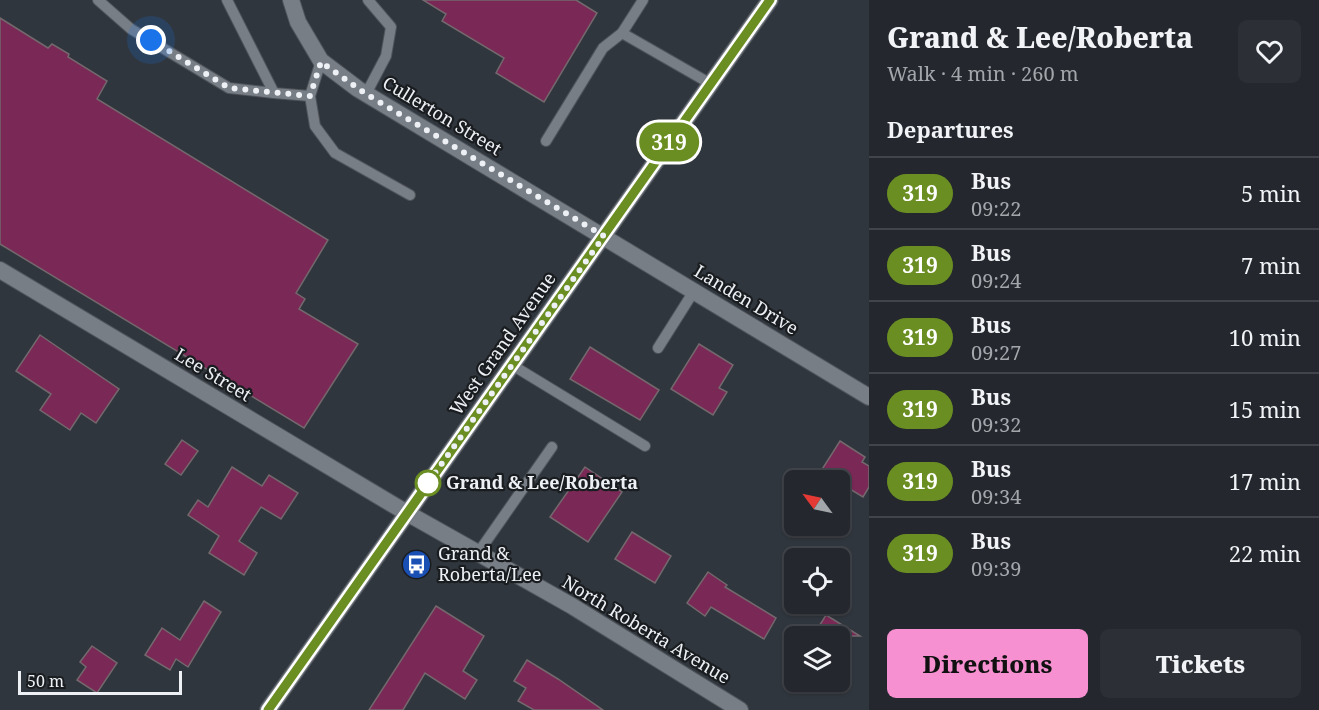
<!DOCTYPE html>
<html lang="en">
<head>
<meta charset="utf-8">
<style>
  body { margin:0; font-family:"Noto Serif",serif; background:#2c3036; color:#f1f3f6; height:100vh; display:flex; flex-direction:column; font-size:22px; white-space:nowrap }
  * { box-sizing:border-box; margin:0 }
  p { font-size:20px; color:#a3a6aa }
  .icon { flex:none; width:33px; height:33px; fill:none; stroke:currentColor; stroke-width:2; stroke-linecap:round; stroke-linejoin:round }
  .map { position:relative; flex:1; overflow:hidden }
  .side { display:flex; flex-direction:column; background:#24282e; width:450px }
  .side>* { flex:none }
  .badge { padding:0 12px; border-radius:20px; font-size:21px; line-height:39px }
  .needle { width:39px; rotate:303deg }
  .controls { position:absolute; left:784px; top:470px; display:grid; gap:12px }
  .controls a { display:grid; place-items:center; width:66px; height:66px; border-radius:9px; background:#24282e; box-shadow:0 2px 4px #0004,0 0 0 2px #41444a; font-size:30px }
  .scale { position:absolute; left:18px; bottom:15px; width:164px; box-sizing:border-box; padding-left:6px; border:3px solid #edf0f5; border-top:0; font-size:16px; line-height:21px; white-space:nowrap; color:#edf0f5; -webkit-text-stroke:4px #1a1d20; paint-order:stroke }
  .you { position:absolute; width:30px; height:30px; margin:-15px; border:4px solid #fff; border-radius:50%; background:#1a73e8; box-shadow:0 0 0 9px #1a73e833 }
  .map>.badge { position:absolute; translate:-50% -50%; box-shadow:0 0 0 3px #fff }
  h2 { padding:0 18px; font-size:22px; line-height:54px }
  .round { display:grid; place-items:center; flex:none; width:63px; height:63px; border-radius:9px; background:#2c3036 }
  .head { display:flex; align-items:center; justify-content:space-between; height:102px; padding:0 18px }
  h1 { font-size:28px; font-weight:800; line-height:45px }
  .button { display:flex; gap:12px; margin-top:auto; padding:12px 18px }
  .button a { flex:1; height:69px; border-radius:9px; background:#f690d0; color:#111; font-size:24px; font-weight:800; line-height:69px; text-align:center }
  .button a+a { background:#2c3036; color:#f1f3f6 }
  ul { padding:0; list-style:none }
  li { display:flex; align-items:center; gap:18px; height:72px; padding:0 18px; border-top:2px solid #41444a }
  li div { flex:1 }
  li b { display:block; font-size:22px }
  li em { font-style:normal }
  li .badge { min-width:66px; font-weight:700; text-align:center }
  main { display:flex; flex:1; min-height:0 }
  .map>svg:first-child { display:block }
  .building { fill:#7a2855; stroke:#73686d; stroke-width:1.5 }
  .lines { fill:none; stroke-linecap:round; stroke-linejoin:round }
  .service-casing { stroke:#4f545a; stroke-width:12 }
  .minor-casing { stroke:#4f545a; stroke-width:18 }
  .secondary-casing { stroke:#4f545a; stroke-width:18 }
  .service { stroke:#777e86; stroke-width:10 }
  .minor { stroke:#777e86; stroke-width:16 }
  .secondary { stroke:#777e86; stroke-width:16 }
  .line-casing { stroke:#fff; stroke-width:14 }
  .line { stroke:#6b8e23; stroke-width:9 }
  .walk { stroke:#edf0f5; stroke-width:6; stroke-dasharray:0 10.8 }
  .stop-dot { fill:#fff; stroke:#6b8e23; stroke-width:3 }
  .labels { text-anchor:middle; stroke-width:4.5; stroke-linejoin:round; paint-order:stroke }
  .street-label { font-size:18px; fill:#edf0f5; stroke:#1a1d20 }
  .stop-label { font-size:18px; font-weight:bold; fill:#edf0f5; stroke:#1a1d20; text-anchor:start }
  .poi-label { font-size:18px; fill:#edf0f5; stroke:#1a1d20; text-anchor:start }
</style>
</head>
<body>
<main>
<div class="map">
<svg width="869" height="710" viewBox="0 0 869 710">
  <rect width="100%" height="100%" fill="#30363d"/>
  <g class="building">
    <path d="M423,0H576L597,13L544,102L496,73L504,58L442,21L446,14Z"/>
    <path d="M0,18L48,48L52,44L69,54L68,57L107,81L97,99L328,240L296,293L305,299L299,309L358,344L304,428L0,244Z"/>
    <path d="M40,335L119,389L96,423L81,413L70,430L40,410L51,394L16,371Z"/>
    <path d="M699,344L733,365L719,388L727,392L713,415L671,389Z"/>
    <path d="M590,347L659,390L640,420L570,379Z"/>
    <path d="M182,440L198,451L181,475L165,464Z"/>
    <path d="M840,441L865,457L862,462L869,466V487L863,497L840,483V480L821,471Z"/>
    <path d="M232,467L262,486L269,475L298,493L281,519L261,507L239,541L257,553L244,575L209,553L219,536L188,515L198,500L208,507Z"/>
    <path d="M585,467L622,492L588,542L550,517Z"/>
    <path d="M632,532L671,556L655,583L615,559Z"/>
    <path d="M708,572L727,585L725,587L776,618L764,639L711,607L705,616L687,603Z"/>
    <path d="M204,601L221,612L188,667L176,659L170,670L145,655L162,628L180,640Z"/>
    <path d="M436,606L484,636L463,671L477,680L465,699L425,673L403,710H369Z"/>
    <path d="M826,615L860,636H813Z"/>
    <path d="M92,646L117,663L97,693L77,680L86,667L80,662Z"/>
    <path d="M527,660L558,679L603,710H534L518,701L526,688L514,681Z"/>
  </g>
  <g class="lines">
    <defs>
      <g id="service">
        <path d="M98,0L131,29L229,88L274,93"/>
        <path d="M227,0L274,93L310,96L321,61"/>
        <path d="M622,33L643,0"/>
        <path d="M366,94L386,56L391,27L368,0"/>
        <path d="M310,96L315,126L335,153L410,195"/>
        <path d="M546,141L603,48L622,33L711,84"/>
        <path d="M658,348L694,291"/>
        <path d="M512,365L645,446"/>
        <path d="M478,553L552,447"/>
      </g>
      <g id="minor">
        <path d="M291,0L298,22L321,61L358,89L869,397"/>
        <path d="M0,270L407,513L572,606L740,710"/>
      </g>
      <path id="secondary" d="M268,710L770,0"/>
    </defs>
    <use href="#service" class="service-casing"/>
    <use href="#minor" class="minor-casing"/>
    <use href="#secondary" class="secondary-casing"/>
    <use href="#service" class="service"/>
    <use href="#minor" class="minor"/>
    <use href="#secondary" class="secondary"/>
  </g>
  <g class="lines">
    <defs>
      <path id="line" d="M268,710L770,0"/>
    </defs>
    <use href="#line" class="line-casing"/>
    <use href="#line" class="line"/>
    <path class="walk" d="M151,40L229,88L310,96L321,62L366,94L604,236L428,483"/>
  </g>
  <defs>
    <symbol id="bus-disc" viewBox="-11 -11 22 22"><circle r="9.5" fill="#1a4fb4" stroke="#1a1d20"/><path d="M-5-6H5V4H4V6H2V4H-2V6H-4V4H-5ZM-3.5-4V0h7V-4ZM-3.5 1.2v1.5H-2V1.2ZM2 1.2v1.5H3.5V1.2Z" fill="#fff"/></symbol>
  </defs>
  <g fill-rule="evenodd">
    <use href="#bus-disc" x="400" y="548" width="33" height="33"/>
  </g>
  <circle class="stop-dot" cx="428" cy="483" r="12"/>
  <g class="labels">
    <g class="street-label">
      <text transform="translate(442 116) rotate(31)" y="6">Cullerton Street</text>
      <text transform="translate(746 300) rotate(31)" y="6">Landen Drive</text>
      <text transform="translate(503 344) rotate(-55)" y="6">West Grand Avenue</text>
      <text transform="translate(213 375) rotate(31)" y="6">Lee Street</text>
      <text transform="translate(646 630) rotate(31)" y="6">North Roberta Avenue</text>
    </g>
    <g class="stop-label">
      <text x="446" y="489">Grand &amp; Lee/Roberta</text>
    </g>
    <g class="poi-label">
      <text x="438" y="560">Grand &amp;<tspan x="438" dy="21">Roberta/Lee</tspan></text>
    </g>
  </g>
</svg>
<div class="controls">
<a><svg class="needle" viewBox="-14 -14 28 28"><path d="M0-13l5 13h-10z" fill="#e53935"/><path d="M0 13l5-13h-10z" fill="#a3a6aa"/></svg></a>
<a><svg class="icon" aria-label="locate" viewBox="0 0 24 24"><circle cx="12" cy="12" r="6"/><path d="M12 2v4M12 18v4M2 12h4M18 12h4"/></svg></a>
<a><svg class="icon" aria-label="layers" viewBox="0 0 24 24"><path d="M12 4l9 5-9 5-9-5zM3 14l9 5 9-5"/></svg></a>
</div>
<div class="scale">50 m</div>
<div class="you" style="left:151px;top:40px"></div>
<b class="badge" style="left:669px;top:142px;background:#6b8e23;color:#fff">319</b>
</div>
<section class="side">
<div class="head"><div><h1>Grand &amp; Lee/Roberta</h1><p>Walk · 4 min · 260 m</p></div><a class="round"><svg class="icon" aria-label="heart" viewBox="0 0 24 24"><path d="M12 20l-8-8c-3-5 5-10 8-4 3-6 11-1 8 4z"/></svg></a></div>
<h2>Departures</h2>
<ul>
<li><span class="badge" style="background:#6b8e23;color:#fff">319</span><div><b>Bus</b><p>09:22</p></div><em>5 min</em></li>
<li><span class="badge" style="background:#6b8e23;color:#fff">319</span><div><b>Bus</b><p>09:24</p></div><em>7 min</em></li>
<li><span class="badge" style="background:#6b8e23;color:#fff">319</span><div><b>Bus</b><p>09:27</p></div><em>10 min</em></li>
<li><span class="badge" style="background:#6b8e23;color:#fff">319</span><div><b>Bus</b><p>09:32</p></div><em>15 min</em></li>
<li><span class="badge" style="background:#6b8e23;color:#fff">319</span><div><b>Bus</b><p>09:34</p></div><em>17 min</em></li>
<li><span class="badge" style="background:#6b8e23;color:#fff">319</span><div><b>Bus</b><p>09:39</p></div><em>22 min</em></li>
</ul>
<div class="button"><a>Directions</a><a>Tickets</a></div>
</section>
</main>
</body>
</html>
